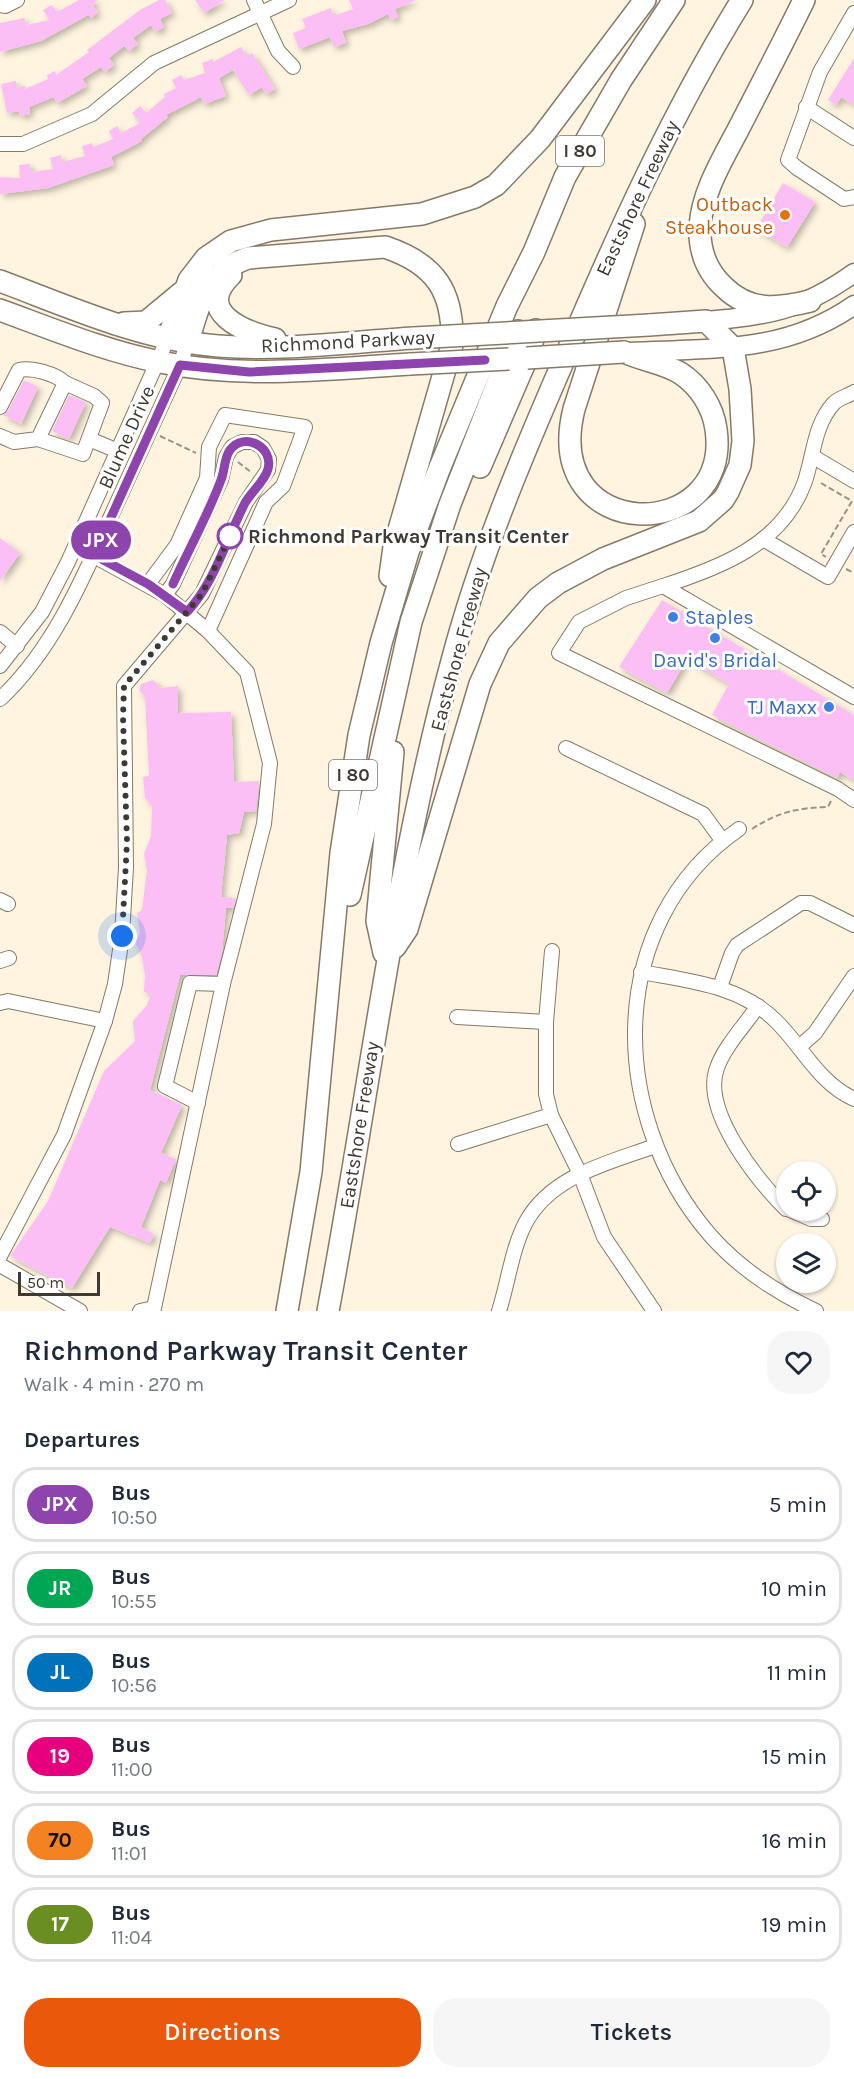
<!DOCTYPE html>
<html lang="en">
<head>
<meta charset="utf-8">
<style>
  body { margin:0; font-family:Karla,sans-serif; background:#f6f6f7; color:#1f2937; height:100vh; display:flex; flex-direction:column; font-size:22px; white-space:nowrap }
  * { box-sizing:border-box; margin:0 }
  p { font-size:20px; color:#747a83 }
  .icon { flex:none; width:33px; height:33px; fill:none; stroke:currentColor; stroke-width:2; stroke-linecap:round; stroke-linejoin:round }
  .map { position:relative; height:1311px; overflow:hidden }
  .drawer { display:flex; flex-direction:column; background:#fff; flex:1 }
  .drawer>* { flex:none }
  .badge { padding:0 12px; border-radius:20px; font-size:21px; line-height:39px }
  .buttons { position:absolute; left:776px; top:1161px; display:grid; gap:12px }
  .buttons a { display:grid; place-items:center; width:60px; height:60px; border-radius:50%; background:#fff; box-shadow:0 2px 4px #0004; font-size:30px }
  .scale { position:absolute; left:18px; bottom:15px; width:82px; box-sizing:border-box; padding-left:6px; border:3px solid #3e3a32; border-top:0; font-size:16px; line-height:21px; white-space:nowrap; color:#3e3a32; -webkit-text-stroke:4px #fff; paint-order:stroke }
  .you { position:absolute; width:30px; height:30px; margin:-15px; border:4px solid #fff; border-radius:50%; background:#1a73e8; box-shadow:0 0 0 9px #1a73e833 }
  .map>.badge { position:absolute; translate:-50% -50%; box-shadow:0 0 0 3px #fff }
  h2 { padding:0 24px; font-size:22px; line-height:54px }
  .round { display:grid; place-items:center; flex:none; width:63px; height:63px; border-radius:24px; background:#f6f6f7 }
  .headline { display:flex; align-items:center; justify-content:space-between; height:102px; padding:0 24px }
  h1 { font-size:28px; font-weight:600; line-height:45px }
  .button { display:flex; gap:12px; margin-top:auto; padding:12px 24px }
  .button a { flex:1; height:69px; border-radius:24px; background:#ea580c; color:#fff; font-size:24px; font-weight:600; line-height:69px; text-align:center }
  .button a+a { background:#f6f6f7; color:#1f2937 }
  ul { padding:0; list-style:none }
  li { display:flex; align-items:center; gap:18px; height:75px; margin:0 12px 9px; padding:0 12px; border:3px solid #e0e1e3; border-radius:24px }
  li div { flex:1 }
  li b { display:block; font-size:22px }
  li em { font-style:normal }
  li .badge { min-width:66px; font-weight:700; text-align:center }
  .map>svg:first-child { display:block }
  .building { fill:#fcbff5; filter:url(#shadow) }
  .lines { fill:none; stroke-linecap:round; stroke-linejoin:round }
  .minor-casing { stroke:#847a69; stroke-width:16 }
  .major-casing { stroke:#847a69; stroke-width:21 }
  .highway-casing { stroke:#847a69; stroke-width:24 }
  .path { stroke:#9a9385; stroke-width:2; stroke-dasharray:6 3; stroke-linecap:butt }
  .minor { stroke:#fff; stroke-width:14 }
  .major { stroke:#fff; stroke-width:18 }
  .highway { stroke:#fff; stroke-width:21 }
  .highway-bridge-casing { stroke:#847a69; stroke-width:24; stroke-linecap:butt }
  .highway-bridge { stroke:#fff; stroke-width:21 }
  .line-casing { stroke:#fff; stroke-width:14 }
  .line { stroke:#8e44ad; stroke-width:9 }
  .walk { stroke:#3e3a32; stroke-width:6; stroke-dasharray:0 10.8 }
  .food-dot { fill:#e8710a; stroke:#fff; stroke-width:2 }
  .stop-dot { fill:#fff; stroke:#8e44ad; stroke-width:3 }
  .shop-dot { fill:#3f7fe0; stroke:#fff; stroke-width:2 }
  .labels { text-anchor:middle; stroke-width:6; stroke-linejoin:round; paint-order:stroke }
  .shield { fill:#fff; stroke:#787570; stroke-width:1.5 }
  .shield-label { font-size:18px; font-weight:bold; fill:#3e3a32 }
  .street-label { font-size:20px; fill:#3e3a32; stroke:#fff }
  .food-label { font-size:20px; fill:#c56008; stroke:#fff; text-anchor:end }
  .stop-label { font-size:20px; font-weight:bold; fill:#3e3a32; stroke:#fff; text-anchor:start }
  .shop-label { font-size:20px; fill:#366cbe; stroke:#fff; text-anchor:start }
</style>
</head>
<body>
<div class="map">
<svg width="854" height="1311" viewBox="0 0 854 1311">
  <defs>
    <filter id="shadow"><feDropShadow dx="3.5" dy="3.5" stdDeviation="3" flood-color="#0004"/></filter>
  </defs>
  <rect width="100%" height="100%" fill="#fff4e0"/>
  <g class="building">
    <path d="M79,0H98L92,5L98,12L92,18L88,15L41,41L0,52V23L25,18L26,25L49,20L43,10L52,5L57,12Z"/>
    <path d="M159,0H165L172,13L160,19L164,27L155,32L151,25L133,38L138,44L129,51L124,46L109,58L114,65L105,72L101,67L82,79L87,86L57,103L54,97L29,107L30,114L20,116L19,111L7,113L1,84L16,81L17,87L25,86V89L48,79L47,75L55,71L56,75L89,52L87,50L140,10Z"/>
    <path d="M195,0H225L204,13Z"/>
    <path d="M349,0H416L395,9L398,17L391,20L388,14L368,24L342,31L346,43L334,47L330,37L299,49L293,33L306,28L302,19L331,8L333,16L353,9Z"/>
    <path d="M241,47L246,57L252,53L275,89L266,94L262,87L249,95L233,70L219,78L226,96L204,104L201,97L166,115L168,117L141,139L142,141L111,157L114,165L48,188L0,194V177L20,178L19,165L30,164L31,172L53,169L50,158L61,155L62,162L85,156L82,146L92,143L93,147L113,139L109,131L117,126L121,133L140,123L132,113L140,106L146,113L165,97L164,94L176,88L172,80L181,75L184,80L205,73L202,63L213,59V62Z"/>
    <path d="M854,58V105L841,97L836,105L828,100Z"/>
    <path d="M783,183L815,202L787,247L756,229Z"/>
    <path d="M24,380L38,387L21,424L3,415L8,411Z"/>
    <path d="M69,395L86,402L69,439L52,431Z"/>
    <path d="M0,538L20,553L0,581Z"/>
    <path d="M662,600L854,715V780L840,772L837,778L712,715L729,684L687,659L667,693L619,667Z"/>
    <path d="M153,680L161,688L178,686V713L231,712L234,782L259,781L256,811L244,812L239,833L227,835L221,897L235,898V902L233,908H226L222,952L216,975H180L150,1090L182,1105L161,1153L176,1159L166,1183L160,1180L141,1227L154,1234L150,1243L110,1227L72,1288L10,1256L48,1201L104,1071L135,1041L133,1021L147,1005L151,994L144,992L145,974L141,953L135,943L140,933L137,913L142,910L147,870L144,854L151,836L152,806L145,798L143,777L149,776L145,697L139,690L141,684Z"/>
  </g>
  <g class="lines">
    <defs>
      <g id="minor">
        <path d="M254,0L278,51L293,67"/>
        <path d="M0,5L5,6L17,0"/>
        <path d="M854,13L820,72L788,160L797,168L844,199L854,197"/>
        <path d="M806,107L854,138"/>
        <path d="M0,144H23L92,114L154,63L289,0"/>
        <path d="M0,407L19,370C32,367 56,374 65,383"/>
        <path d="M0,436L14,442L38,439L83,454L102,403L94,396L65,383L38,439"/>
        <path d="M89,439L118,451"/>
        <path d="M812,456L854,481"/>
        <path d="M763,539L828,577L854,532"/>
        <path d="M76,546L165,595L208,631L247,672L270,763L264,824L223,984L154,1308L140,1311"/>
        <path d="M148,584L177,545L207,478L209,447L225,415L305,427L283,486L266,502L208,631"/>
        <path d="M663,586C719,568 781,545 804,484C814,457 813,426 834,403C839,398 848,396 854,392"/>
        <path d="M0,632L17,646"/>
        <path d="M0,666L42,612L68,562L168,338"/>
        <path d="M854,697L663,586L626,598L579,622L559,653L838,789L854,800"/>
        <path d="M0,699C56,647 86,571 117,503C138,457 159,411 180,365L188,341"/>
        <path d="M566,748L703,814L722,840"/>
        <path d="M739,829C603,923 608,1117 710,1235C739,1268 777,1293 816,1311"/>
        <path d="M0,900L8,904"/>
        <path d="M552,951L546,1022V1094L551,1115L580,1174L604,1237L654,1311"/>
        <path d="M0,961L9,958"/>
        <path d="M641,972C688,981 741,985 777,1022C803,1048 819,1083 854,1099"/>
        <path d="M720,987L732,953L737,945L801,903H810L854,925"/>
        <path d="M0,1003L8,1001L105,1021"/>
        <path d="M758,1006C745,1025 724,1047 717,1068C701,1111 758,1181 786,1209"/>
        <path d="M457,1017L546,1022"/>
        <path d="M799,1047L815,1033L854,976"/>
        <path d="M198,1103L165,1086L190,983L223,984"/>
        <path d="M458,1144L551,1115"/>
        <path d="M790,1210L811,1219H822"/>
        <path d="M0,1256L64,1135L105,1021L115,984L122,936L126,867L124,686L202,594L246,502L268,470L269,459L263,448L254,442H242L232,447L226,457L221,480L173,584L165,595"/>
        <path d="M0,1265L80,1311"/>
        <path d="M499,1311C508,1283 512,1248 526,1222C552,1175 609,1163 655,1146"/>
      </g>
      <g id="major">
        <path d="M706,321C769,315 801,311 854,273"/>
        <path d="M629,352C710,348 784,354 854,305"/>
      </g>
      <g id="highway">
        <path d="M804,0C784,41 763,81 742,122C726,154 702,190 700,227C699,251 707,272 725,288C750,312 778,309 810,301"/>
        <path d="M231,275C193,312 244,332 275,339"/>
        <path d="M0,281C70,307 142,340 218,346C283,351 350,342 414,338"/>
        <path d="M0,310C52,329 105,351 160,362C242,379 327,369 410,364"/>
        <path d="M124,323L146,322L181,293"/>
        <path d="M168,338L189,280L206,258L231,241L271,230L422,214L475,197L496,185L540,139L645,0"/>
        <path d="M188,341C201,300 205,273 248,258L385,247C436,264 454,292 452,345L394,547L390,576"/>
        <path d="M624,352C641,360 664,363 680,373C699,385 713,407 716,429C733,545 540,546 574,409L634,224"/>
        <path d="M480,467L527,358L536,330"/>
        <path d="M350,895L411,622L450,504L518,331"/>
        <path d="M395,947L407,929L480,684L499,643L538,598L558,583L603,559L699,521L723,500L728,492L740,465L743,441L740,389L733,348L706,321L649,325"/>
        <path d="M384,953L377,921L393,752"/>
        <path d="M287,1311L311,1172L341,853L359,735L381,643L408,552L440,467L507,306L534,252L565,177L621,80L674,0"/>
        <path d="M328,1311C369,1094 394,875 452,661C480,555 522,456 566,355C618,233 672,113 742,0"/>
      </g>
    </defs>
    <use href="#minor" class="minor-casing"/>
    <use href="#major" class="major-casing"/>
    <use href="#highway" class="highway-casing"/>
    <g class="path">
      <path d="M160,436L196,453"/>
      <path d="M238,462L252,473"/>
      <path d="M821,483L852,501L821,554L826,557"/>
      <path d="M846,569L854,573"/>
      <path d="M752,829C778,812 797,808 828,807L832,799"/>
    </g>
    <use href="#minor" class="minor"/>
    <use href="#major" class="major"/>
    <use href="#highway" class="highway"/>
    <defs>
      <g id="highway-bridge">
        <path d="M414,338L649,325"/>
        <path d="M527,358L624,352"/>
        <path d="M410,364L509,359"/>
      </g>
    </defs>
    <use href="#highway-bridge" class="highway-bridge-casing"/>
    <use href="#highway-bridge" class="highway-bridge"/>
  </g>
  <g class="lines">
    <defs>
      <path id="line" d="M173,584C189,549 208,515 221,480C225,470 224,458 230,450C244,431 274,447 268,469C265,481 251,492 245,503C226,540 215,582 187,612L148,584L94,555L180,365L249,372L485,360"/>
    </defs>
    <use href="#line" class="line-casing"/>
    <use href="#line" class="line"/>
    <path class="walk" d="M122,936L127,842L123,717L124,686L202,594L232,532L230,536"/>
  </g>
  <circle class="food-dot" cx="785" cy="215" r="6"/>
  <circle class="stop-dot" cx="230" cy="536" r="12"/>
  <g class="shop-dot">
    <circle cx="673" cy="617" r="6"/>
    <circle cx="715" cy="638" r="6"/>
    <circle cx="829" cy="707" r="6"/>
  </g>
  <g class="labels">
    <g class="shield">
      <rect x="556" y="136" width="48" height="30" rx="4.5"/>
      <rect x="329" y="760" width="48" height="30" rx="4.5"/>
    </g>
    <g class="shield-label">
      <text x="580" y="157">I 80</text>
      <text x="353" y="781">I 80</text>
    </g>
    <g class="street-label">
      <text transform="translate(637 198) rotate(-65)" y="7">Eastshore Freeway</text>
      <text transform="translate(348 341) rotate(-3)" y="7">Richmond Parkway</text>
      <text transform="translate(126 437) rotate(-66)" y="7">Blume Drive</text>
      <text transform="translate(458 649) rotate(-75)" y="7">Eastshore Freeway</text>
      <text transform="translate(359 1125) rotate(-81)" y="7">Eastshore Freeway</text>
    </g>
    <g class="food-label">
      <text x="773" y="211">Outback<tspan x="773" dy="23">Steakhouse</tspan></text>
    </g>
    <g class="stop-label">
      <text x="248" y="543">Richmond Parkway Transit Center</text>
    </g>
    <g class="shop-label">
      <text x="685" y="624">Staples</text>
      <text x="715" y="667" text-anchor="middle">David's Bridal</text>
      <text x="817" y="714" text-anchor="end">TJ Maxx</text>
    </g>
  </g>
</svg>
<div class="buttons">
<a><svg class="icon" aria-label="locate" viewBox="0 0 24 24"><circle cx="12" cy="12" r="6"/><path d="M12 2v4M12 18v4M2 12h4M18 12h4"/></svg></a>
<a><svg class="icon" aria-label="layers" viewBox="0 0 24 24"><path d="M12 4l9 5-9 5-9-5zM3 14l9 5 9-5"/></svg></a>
</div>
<div class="scale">50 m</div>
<div class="you" style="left:122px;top:936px"></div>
<b class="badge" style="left:101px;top:540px;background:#8e44ad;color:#fff">JPX</b>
</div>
<section class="drawer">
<div class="headline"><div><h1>Richmond Parkway Transit Center</h1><p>Walk · 4 min · 270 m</p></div><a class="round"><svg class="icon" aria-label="heart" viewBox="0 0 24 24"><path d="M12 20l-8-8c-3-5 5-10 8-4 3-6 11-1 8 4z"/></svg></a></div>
<h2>Departures</h2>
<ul>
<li><span class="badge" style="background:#8e44ad;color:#fff">JPX</span><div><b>Bus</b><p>10:50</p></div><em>5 min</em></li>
<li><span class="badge" style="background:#00a651;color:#fff">JR</span><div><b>Bus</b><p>10:55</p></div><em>10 min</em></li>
<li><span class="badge" style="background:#0072bc;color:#fff">JL</span><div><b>Bus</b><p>10:56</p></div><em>11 min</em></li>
<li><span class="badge" style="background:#e6007e;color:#fff">19</span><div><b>Bus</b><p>11:00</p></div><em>15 min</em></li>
<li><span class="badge" style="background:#f58220;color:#111">70</span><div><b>Bus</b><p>11:01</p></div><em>16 min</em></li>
<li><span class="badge" style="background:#6b8e23;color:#fff">17</span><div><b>Bus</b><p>11:04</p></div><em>19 min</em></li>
</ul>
<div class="button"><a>Directions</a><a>Tickets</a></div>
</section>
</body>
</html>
